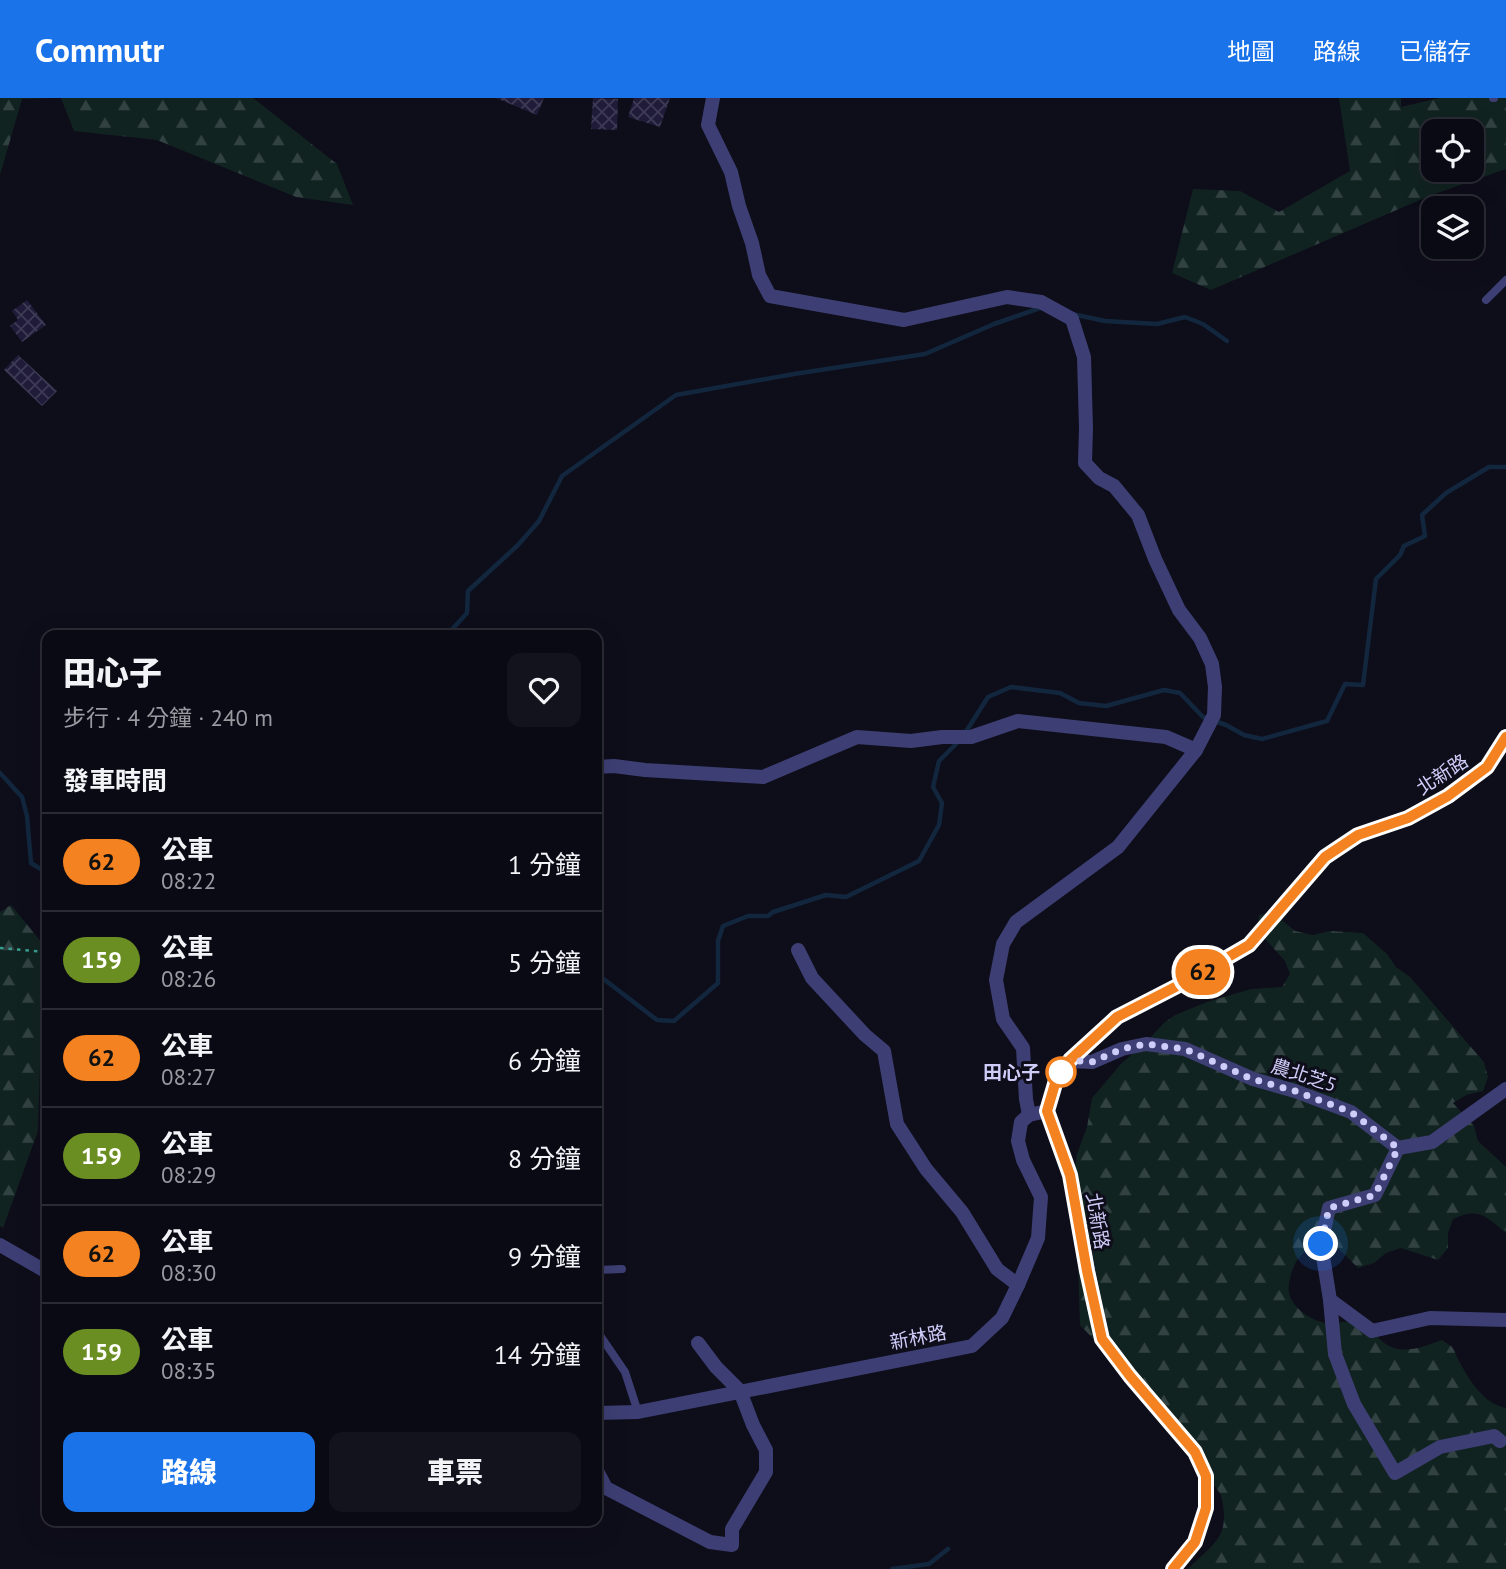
<!DOCTYPE html>
<html lang="zh-TW">
<head>
<meta charset="utf-8">
<style>
  body { margin:0; font-family:"PT Sans","Noto Sans TC",sans-serif; background:#13131d; color:#f1f3f6; height:100vh; display:flex; flex-direction:column; font-size:26px; white-space:nowrap }
  * { box-sizing:border-box; margin:0 }
  p { font-size:23px; color:#999aa0 }
  .icon { flex:none; width:38px; height:38px; fill:none; stroke:currentColor; stroke-width:2; stroke-linecap:round; stroke-linejoin:round }
  .map { position:relative; flex:1; overflow:hidden }
  .details { position:absolute; left:42px; top:532px; width:560px; height:896px; display:flex; flex-direction:column; background:#0a0a14; border-radius:14px; box-shadow:0 7px 28px #0002,0 0 0 2px #2a2b34 }
  .details>* { flex:none }
  .badge { padding:0 14px; border-radius:23px; font-size:24px; line-height:46px }
  .fabs { position:absolute; left:1421px; top:21px; display:grid; gap:14px }
  .fabs a { display:grid; place-items:center; width:63px; height:63px; border-radius:14px; background:#0a0a14; box-shadow:0 7px 28px #0002,0 0 0 2px #2a2b34; font-size:35px }
  .you { position:absolute; width:35px; height:35px; margin:-18px; border:5px solid #fff; border-radius:50%; background:#1a73e8; box-shadow:0 0 0 10px #1a73e833 }
  .map>.badge { position:absolute; translate:-50% -50%; box-shadow:0 0 0 4px #fff }
  h2 { padding:0 21px; font-size:26px; line-height:63px }
  .round { display:grid; place-items:center; flex:none; width:74px; height:74px; border-radius:14px; background:#13131d }
  .headline { display:flex; align-items:center; justify-content:space-between; height:119px; padding:0 21px }
  h1 { font-size:33px; font-weight:800; line-height:52px }
  .button { display:flex; gap:14px; margin-top:auto; padding:14px 21px }
  .button a { flex:1; height:80px; border-radius:14px; background:#1a73e8; color:#fff; font-size:28px; font-weight:800; line-height:80px; text-align:center }
  .button a+a { background:#13131d; color:#f1f3f6 }
  ul { padding:0; list-style:none }
  li { display:flex; align-items:center; gap:21px; height:98px; padding:0 21px; border-top:2px solid #2a2b34 }
  li div { flex:1 }
  li b { display:block; font-size:26px }
  li em { font-style:normal }
  li .badge { min-width:77px; font-weight:700; text-align:center }
  header { display:flex; align-items:center; gap:42px; box-sizing:border-box; height:98px; padding:0 35px; background:#1a73e8; color:#fff }
  header strong { font-size:33px }
  nav { display:flex; gap:38px; margin-inline-start:auto; font-size:24px }
  .map>svg:first-child { display:block }
  .forest { fill:url(#forest-firs); fill-rule:evenodd }
  .lines { fill:none; stroke-linecap:round; stroke-linejoin:round }
  .stream { stroke:#12273e; stroke-width:4.5 }
  .building { fill:url(#building-cross-hatch) }
  .path { stroke:#3a9f92; stroke-width:2.5; stroke-dasharray:3.5 5; stroke-linecap:butt }
  .service { stroke:#3d3f74; stroke-width:8 }
  .minor { stroke:#3d3f74; stroke-width:14 }
  .tertiary { stroke:#3d3f74; stroke-width:14 }
  .secondary { stroke:#6f75ee; stroke-width:14 }
  .line-casing { stroke:#fff; stroke-width:16 }
  .line { stroke:#f58220; stroke-width:10 }
  .walk { stroke:#ceccf9; stroke-width:7; stroke-dasharray:0 12.6 }
  .stop-dot { fill:#fff; stroke:#f58220; stroke-width:3.5 }
  .labels { text-anchor:middle; stroke-width:6; stroke-linejoin:round; paint-order:stroke }
  .street-label { font-size:19px; fill:#ceccf9; stroke:#0e0d1a }
  .stop-label { font-size:19px; font-weight:bold; fill:#ceccf9; stroke:#0e0d1a; text-anchor:end }
</style>
</head>
<body>
<header>
<strong>Commutr</strong>
<nav><a>地圖</a><a>路線</a><a>已儲存</a></nav>
</header>
<div class="map">
<svg width="1506" height="1471" viewBox="0 0 1506 1471">
  <defs>
    <pattern id="forest-firs" width="22" height="20" patternUnits="userSpaceOnUse" patternTransform="scale(1.75)"><rect width="22" height="20" fill="#112321"/><path d="M5 1l3.5 6h-7zM16 11l3.5 6h-7z" fill="#324242"/></pattern>
    <pattern id="building-cross-hatch" width="8" height="8" patternUnits="userSpaceOnUse" patternTransform="scale(1.75)"><rect width="8" height="8" fill="#1f1b39"/><path d="M0 0l8 8M0 8l8-8" fill="none" stroke="#3e3b56"/></pattern>
  </defs>
  <rect width="100%" height="100%" fill="#0e0d1a"/>
  <g class="forest">
    <path d="M0,0H53L22,1L0,77Z"/>
    <path d="M61,0H253L337,66L353,107L296,99L157,42L74,33Z"/>
    <path d="M1339,0H1401V9L1440,0H1506V71L1429,98L1211,192L1172,175L1193,91L1240,93L1279,114L1350,73ZM1433,33H1472V72H1433Z"/>
    <path d="M11,807L47,851V924L41,933L38,1033L3,1130L0,1128V814Z"/>
    <path d="M1272,814L1295,833L1313,837L1330,833L1363,835L1387,856L1396,869L1410,879L1484,964L1488,979L1483,993L1466,997L1453,1005L1474,1028L1478,1043L1506,1069V1135C1485,1118 1480,1109 1453,1121L1448,1135V1150L1438,1162L1401,1150L1386,1155L1374,1165L1358,1170L1335,1147L1318,1141C1311,1148 1302,1155 1296,1164C1292,1171 1287,1187 1289,1195C1292,1210 1311,1222 1325,1225C1335,1227 1346,1222 1357,1224C1364,1225 1372,1233 1378,1239C1396,1260 1420,1250 1442,1242C1445,1244 1448,1246 1451,1248C1455,1252 1456,1258 1459,1263C1469,1282 1484,1306 1506,1310V1471H1188C1215,1444 1231,1439 1221,1397L1134,1273L1100,1248L1080,1227L1075,1070L1077,1056L1087,1029L1092,1000L1121,966L1146,944L1164,925L1175,917L1207,904L1251,891L1282,889L1290,876L1285,863L1257,832L1259,817Z"/>
  </g>
  <g class="lines">
    <g class="stream">
      <path d="M1072,216L1105,223L1157,226L1185,219L1203,226L1227,243"/>
      <path d="M416,537L423,533L447,537L467,515L468,493L518,447L539,423L562,378L676,297L794,276L925,256L994,226L1043,209"/>
      <path d="M965,635L988,599L1011,589L1060,595L1079,605L1106,608L1164,592L1180,595L1203,619L1226,627L1244,637L1262,641L1327,623L1345,586L1363,587L1376,481L1400,457L1404,448L1425,438L1422,417L1446,395L1489,369H1506"/>
      <path d="M0,675L22,699L27,718L31,765L47,775"/>
      <path d="M597,876L657,922L674,923L718,885V843L723,828L748,818H768L773,814L826,797L846,799L919,763L939,727L942,705L933,689L939,663L960,642"/>
      <path d="M892,1471L929,1466L948,1451"/>
    </g>
  </g>
  <g class="building">
    <path d="M496,0H544L537,17Z"/>
    <path d="M593,0L618,1L617,32L591,31Z"/>
    <path d="M634,0H670L660,29L628,19Z"/>
    <path d="M27,202L46,227L22,244L10,228L18,222L12,213Z"/>
    <path d="M18,257L57,293L42,308L4,272Z"/>
  </g>
  <g class="lines">
    <g class="path">
      <path d="M0,850L47,854"/>
      <path d="M44,1107L47,1102"/>
    </g>
    <g class="service">
      <path d="M1493,0H1494"/>
      <path d="M1486,202L1506,182"/>
      <path d="M597,1172L622,1171"/>
      <path d="M597,1233L625,1274L638,1314"/>
    </g>
    <g class="minor">
      <path d="M713,0L708,27L731,74L739,108L752,145L759,177L770,198L904,222L1007,199L1041,204L1072,221L1084,259L1086,330L1085,365L1099,380L1114,388L1138,417L1155,461L1179,512L1200,540L1212,566L1215,589L1214,617L1196,652L1118,749L1016,824L1003,846L996,882L1003,921L1023,950L1026,1001L1029,1017"/>
      <path d="M597,669L614,668L645,672L763,679L857,639L911,643L942,639H971L1018,623L1166,639L1196,652"/>
      <path d="M798,852L812,880L865,937L884,953L897,1026L926,1071L962,1114L997,1171L1018,1187"/>
      <path d="M1070,963L1092,964L1122,951L1146,946L1185,951L1253,981L1295,993L1351,1014L1398,1050L1432,1044L1506,991"/>
      <path d="M1398,1050L1375,1097L1329,1110L1321,1146L1330,1202L1372,1233L1430,1220L1506,1222"/>
      <path d="M1330,1202L1335,1256L1354,1306L1395,1375L1440,1349L1494,1338L1500,1343"/>
      <path d="M597,1373L606,1390L710,1444L732,1447V1431L766,1374V1352L753,1327L740,1293L716,1269L698,1245"/>
    </g>
    <g class="tertiary">
      <path d="M0,1147L47,1174"/>
      <path d="M597,1315L638,1314L972,1248L1002,1220L1018,1187L1038,1140L1041,1099L1023,1062L1018,1043L1021,1024L1029,1017L1047,1013"/>
    </g>
    <path class="secondary" d="M1173,1471L1195,1444L1206,1410V1378L1195,1354L1130,1278L1102,1241L1088,1173L1070,1077L1047,1013L1057,979L1070,963L1117,919L1165,894L1249,847L1325,759L1358,737L1408,720L1448,698L1487,669L1506,639"/>
  </g>
  <g class="lines">
    <defs>
      <path id="line" d="M1173,1471L1195,1444L1206,1410V1378L1195,1354L1130,1278L1102,1241L1087,1173L1070,1077L1047,1013L1057,979L1070,962L1117,919L1185,884L1249,847L1325,759L1358,737L1408,720L1448,698L1487,669L1506,639"/>
    </defs>
    <use href="#line" class="line-casing"/>
    <use href="#line" class="line"/>
    <path class="walk" d="M1061,974L1057,979L1070,962L1092,964L1122,951L1146,946L1185,951L1252,981L1295,993L1351,1014L1398,1050L1375,1097L1329,1110L1321,1146"/>
  </g>
  <circle class="stop-dot" cx="1061" cy="974" r="14"/>
  <g class="labels">
    <g class="street-label">
      <text transform="translate(1442 676) rotate(-33)" y="7">北新路</text>
      <text transform="translate(1304 977) rotate(18)" y="7">農北芝5</text>
      <text transform="translate(1098 1123) rotate(80)" y="7">北新路</text>
      <text transform="translate(918 1239) rotate(-11)" y="7">新林路</text>
    </g>
    <g class="stop-label">
      <text x="1040" y="981">田心子</text>
    </g>
  </g>
</svg>
<div class="fabs">
<a><svg class="icon" aria-label="locate" viewBox="0 0 24 24"><circle cx="12" cy="12" r="6"/><path d="M12 2v4M12 18v4M2 12h4M18 12h4"/></svg></a>
<a><svg class="icon" aria-label="layers" viewBox="0 0 24 24"><path d="M12 4l9 5-9 5-9-5zM3 14l9 5 9-5"/></svg></a>
</div>
<div class="you" style="left:1321px;top:1146px"></div>
<b class="badge" style="left:1203px;top:874px;background:#f58220;color:#111">62</b>
<section class="details">
<div class="headline"><div><h1>田心子</h1><p>步行 · 4 分鐘 · 240 m</p></div><a class="round"><svg class="icon" aria-label="heart" viewBox="0 0 24 24"><path d="M12 20l-8-8c-3-5 5-10 8-4 3-6 11-1 8 4z"/></svg></a></div>
<h2>發車時間</h2>
<ul>
<li><span class="badge" style="background:#f58220;color:#111">62</span><div><b>公車</b><p>08:22</p></div><em>1 分鐘</em></li>
<li><span class="badge" style="background:#6b8e23;color:#fff">159</span><div><b>公車</b><p>08:26</p></div><em>5 分鐘</em></li>
<li><span class="badge" style="background:#f58220;color:#111">62</span><div><b>公車</b><p>08:27</p></div><em>6 分鐘</em></li>
<li><span class="badge" style="background:#6b8e23;color:#fff">159</span><div><b>公車</b><p>08:29</p></div><em>8 分鐘</em></li>
<li><span class="badge" style="background:#f58220;color:#111">62</span><div><b>公車</b><p>08:30</p></div><em>9 分鐘</em></li>
<li><span class="badge" style="background:#6b8e23;color:#fff">159</span><div><b>公車</b><p>08:35</p></div><em>14 分鐘</em></li>
</ul>
<div class="button"><a>路線</a><a>車票</a></div>
</section>
</div>
</body>
</html>
